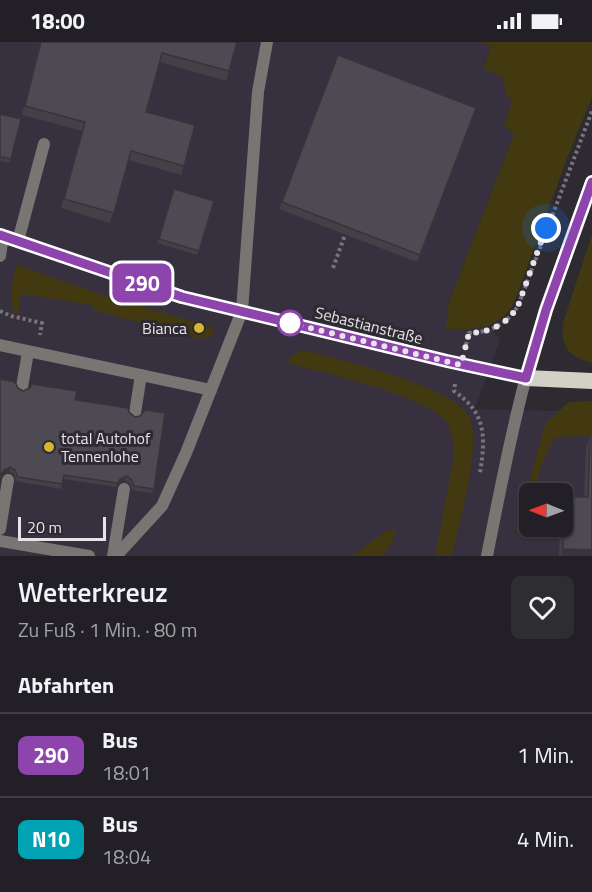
<!DOCTYPE html>
<html lang="de">
<head>
<meta charset="utf-8">
<style>
  body { margin:0; font-family:"Titillium Web",sans-serif; background:#2e2d32; color:#f1f3f6; height:100vh; display:flex; flex-direction:column; font-size:22px; white-space:nowrap }
  * { box-sizing:border-box; margin:0 }
  p { font-size:20px; color:#a2a3a7 }
  .icon { flex:none; width:33px; height:33px; fill:none; stroke:currentColor; stroke-width:2; stroke-linecap:round; stroke-linejoin:round }
  .map { position:relative; height:514px; overflow:hidden }
  .details { display:flex; flex-direction:column; background:#222026; flex:1 }
  .details>* { flex:none }
  .badge { padding:0 12px; border-radius:9px; font-size:21px; line-height:39px }
  .needle { width:39px; rotate:271deg }
  .fabs { position:absolute; left:519px; top:441px; display:grid; gap:12px }
  .fabs a { display:grid; place-items:center; width:54px; height:54px; border-radius:9px; background:#222026; box-shadow:0 2px 4px #0004,0 0 0 2px #3f3e43; font-size:30px }
  .scale { position:absolute; left:18px; bottom:15px; width:88px; box-sizing:border-box; padding-left:6px; border:3px solid #e6e3e9; border-top:0; font-size:16px; line-height:21px; white-space:nowrap; color:#e6e3e9; -webkit-text-stroke:4px #2d2a32; paint-order:stroke }
  .you { position:absolute; width:30px; height:30px; margin:-15px; border:4px solid #fff; border-radius:50%; background:#1a73e8; box-shadow:0 0 0 9px #1a73e833 }
  .map>.badge { position:absolute; translate:-50% -50%; box-shadow:0 0 0 3px #fff }
  h2 { padding:0 18px; font-size:22px; line-height:54px }
  .round { display:grid; place-items:center; flex:none; width:63px; height:63px; border-radius:9px; background:#2e2d32 }
  .overview { display:flex; align-items:center; justify-content:space-between; height:102px; padding:0 18px }
  h1 { font-size:28px; font-weight:600; line-height:45px }
  ul { padding:0; list-style:none }
  li { display:flex; align-items:center; gap:18px; height:84px; padding:0 18px; border-top:2px solid #3f3e43 }
  li div { flex:1 }
  li b { display:block; font-size:22px }
  li em { font-style:normal }
  li .badge { min-width:66px; font-weight:700; text-align:center }
  .status { display:flex; justify-content:space-between; align-items:center; height:42px; padding:0 30px; background:#222026; direction:ltr }
  .status svg { height:16px; fill:currentColor }
  .map>svg:first-child { display:block }
  .built { fill:#37303e; fill-rule:evenodd }
  .green { fill:#433910 }
  .lines { fill:none; stroke-linecap:round; stroke-linejoin:round }
  .path { stroke:#77747b; stroke-width:4; stroke-dasharray:3 3; stroke-linecap:butt }
  .service { stroke:#787672; stroke-width:12 }
  .tertiary { stroke:#787672; stroke-width:12 }
  .trunk { stroke:#d3d1c6; stroke-width:16 }
  .wall { fill:#434047 }
  .shaded-wall { fill:#37343a }
  .building { fill:#4e4a53; stroke:#37343a; stroke-width:1.5 }
  .line-casing { stroke:#fff; stroke-width:14 }
  .line { stroke:#8e44ad; stroke-width:9 }
  .walk { stroke:#e6e3e9; stroke-width:6; stroke-dasharray:0 10.8 }
  .stop-dot { fill:#fff; stroke:#8e44ad; stroke-width:3 }
  .poi-dot { fill:#d3b635; stroke:#2d2a32; stroke-width:2 }
  .labels { text-anchor:middle; stroke-width:6; stroke-linejoin:round; paint-order:stroke }
  .street-label { font-size:16px; fill:#e6e3e9; stroke:#2d2a32 }
  .poi-label { font-size:16px; fill:#e6e3e9; stroke:#2d2a32; text-anchor:end }
</style>
</head>
<body>
<div class="status"><b>18:00</b><svg viewBox="0 0 49 12"><path d="M0 12V9h3v3zM5 12V6h3v6zM10 12V3h3v9zM15 12V0h3v12zM26 1h20v11H26zM47 4h2v5h-2z"/></svg></div>
<div class="map">
<svg width="592" height="514" viewBox="0 0 592 514">
  <rect width="100%" height="100%" fill="#2d2a32"/>
  <path class="built" d="M0,0H480L491,4L483,26L503,36L512,57L514,92L449,260L447,287H469L488,284L500,297L475,367L592,370V514H0ZM530,452H562V484H530Z"/>
  <g class="green">
    <path d="M480,0H592V55L568,114L514,261L509,269L499,278L488,284L469,287H446L449,260L514,92L504,83L512,57L505,54L506,47L503,36L483,26L491,5Z"/>
    <path d="M592,193V321C568,314 561,306 563,281Z"/>
    <path d="M16,223L109,255L212,285L214,292L206,296H196L93,268V263L21,252L18,271H13L11,250Z"/>
    <path d="M302,308C336,317 462,345 471,379C480,412 459,479 452,514H435L454,413C454,399 451,384 441,374C432,366 420,362 409,357C370,341 330,332 290,322L288,317Z"/>
    <path d="M592,359V394L555,395L542,421L534,451L530,452L529,466L523,488L516,487L542,393L547,380L569,360Z"/>
    <path d="M389,487L396,490L392,501L383,514H352Z"/>
  </g>
  <g class="lines">
    <g class="path">
      <path d="M333,226L346,190"/>
      <path d="M0,269L11,274L42,281L40,293"/>
      <path d="M466,303L469,291C491,290 506,283 518,264L592,69"/>
      <path d="M455,342L454,349C486,371 486,394 480,431"/>
    </g>
    <g class="service">
      <path d="M18,199L44,102"/>
      <path d="M0,214L3,194"/>
      <path d="M0,303L141,333L135,371"/>
      <path d="M141,333L211,348"/>
      <path d="M22,345L28,310"/>
      <path d="M0,487L8,438"/>
      <path d="M0,499L89,514"/>
      <path d="M113,514L124,447"/>
      <path d="M116,514L162,464L186,411L242,269L258,50L267,0"/>
    </g>
    <g class="tertiary">
      <path d="M0,193L182,255L461,323L526,336"/>
      <path d="M487,514C499,454 510,394 526,335C544,269 567,204 592,140"/>
    </g>
    <path class="trunk" d="M526,336L592,339"/>
  </g>
  <g class="wall">
    <path d="M40,0H237L226,39L160,20L146,70L184,124L181,133L128,118L110,181L61,166L82,89L22,73Z"/>
    <path d="M338,13L476,66L417,220L279,167Z"/>
    <path d="M0,72L11,117L9,121L0,119Z"/>
    <path d="M174,147L214,159L197,213L157,201Z"/>
    <path d="M0,337L23,349L75,358L129,370L154,447L152,451L132,448L130,441L125,439L118,441L116,445L63,437L61,447L16,439L14,432L9,430L2,432L0,437Z"/>
    <path d="M590,394L592,514H559L560,484H562V461L565,455H584L586,406Z"/>
  </g>
  <g class="shaded-wall">
    <path d="M10,425L9,430L2,432L0,437L4,428Z"/>
    <path d="M126,434L125,439L118,441L116,445L120,437Z"/>
    <path d="M563,507L592,508V514H561Z"/>
  </g>
  <g class="building">
    <path d="M41,0H237L229,29L162,11L146,70L195,83L184,124L131,109L114,171L64,157L85,80L25,64Z"/>
    <path d="M338,13L476,66L420,213L282,160Z"/>
    <path d="M0,72L21,77L11,117L0,115Z"/>
    <path d="M174,147L214,159L199,209L159,197Z"/>
    <path d="M0,337L15,340L18,346L23,349L30,346L32,342L77,349L75,358L128,366L129,370L135,375L140,374L145,368L165,371L154,447L134,444L131,437L126,434L120,437L118,441L64,433L62,442L18,435L15,428L10,425L4,428L1,433L0,432Z"/>
    <path d="M590,394L592,395V508L563,507L565,455H588Z"/>
  </g>
  <g class="lines">
    <defs>
      <path id="line" d="M0,193L182,255L447,319L526,336L546,268L592,140"/>
    </defs>
    <use href="#line" class="line-casing"/>
    <use href="#line" class="line"/>
    <path class="walk" d="M290,281L461,323L469,291C491,290 506,283 518,264L546,186"/>
  </g>
  <circle class="stop-dot" cx="290" cy="281" r="12"/>
  <g class="poi-dot">
    <circle cx="199" cy="286" r="6"/>
    <circle cx="49" cy="405" r="6"/>
  </g>
  <g class="labels">
    <g class="street-label">
      <text transform="translate(369 283) rotate(14)" y="6">Sebastianstraße</text>
    </g>
    <g class="poi-label">
      <text x="187" y="292">Bianca</text>
      <text x="61" y="402" text-anchor="start">total Autohof<tspan x="61" dy="18">Tennenlohe</tspan></text>
    </g>
  </g>
</svg>
<div class="fabs">
<a><svg class="needle" viewBox="-14 -14 28 28"><path d="M0-13l5 13h-10z" fill="#e53935"/><path d="M0 13l5-13h-10z" fill="#a2a3a7"/></svg></a>
</div>
<div class="scale">20 m</div>
<div class="you" style="left:546px;top:186px"></div>
<b class="badge" style="left:142px;top:241px;background:#8e44ad;color:#fff">290</b>
</div>
<section class="details">
<div class="overview"><div><h1>Wetterkreuz</h1><p>Zu Fuß · 1 Min. · 80 m</p></div><a class="round"><svg class="icon" aria-label="heart" viewBox="0 0 24 24"><path d="M12 20l-8-8c-3-5 5-10 8-4 3-6 11-1 8 4z"/></svg></a></div>
<h2>Abfahrten</h2>
<ul>
<li><span class="badge" style="background:#8e44ad;color:#fff">290</span><div><b>Bus</b><p>18:01</p></div><em>1 Min.</em></li>
<li><span class="badge" style="background:#00a3b4;color:#fff">N10</span><div><b>Bus</b><p>18:04</p></div><em>4 Min.</em></li>
</ul>
</section>
</body>
</html>
